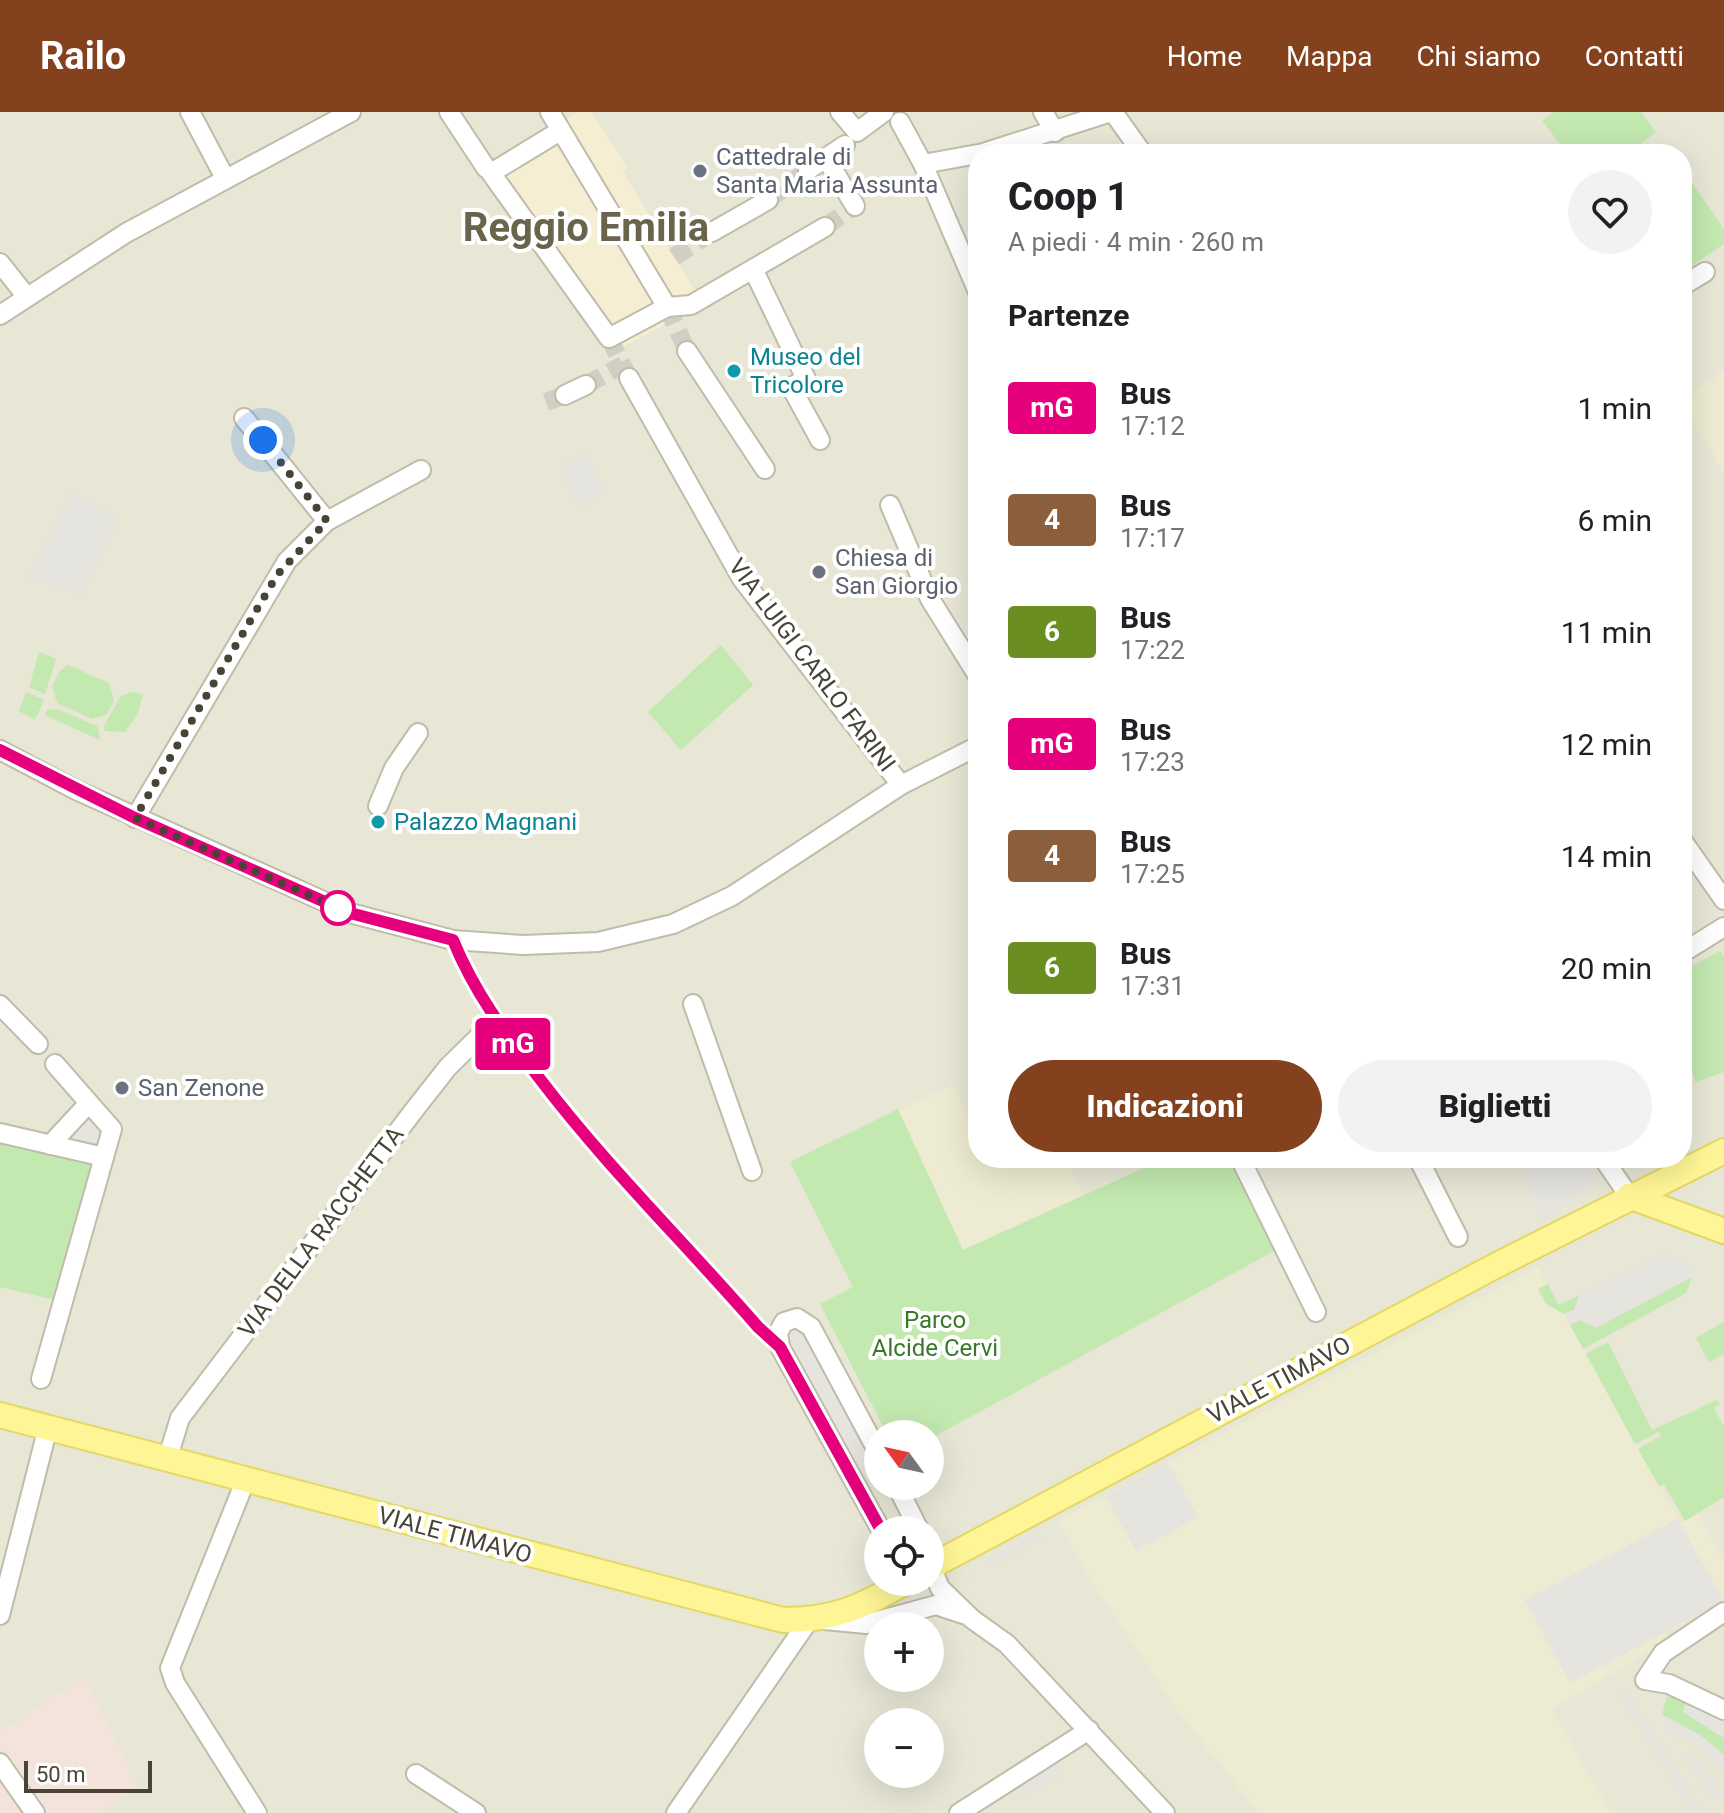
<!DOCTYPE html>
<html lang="it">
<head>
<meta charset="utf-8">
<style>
  body { margin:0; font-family:Roboto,sans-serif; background:#f2f2f2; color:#202124; height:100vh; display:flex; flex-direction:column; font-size:30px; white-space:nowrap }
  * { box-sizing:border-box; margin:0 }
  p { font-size:26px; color:#757577 }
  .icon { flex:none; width:44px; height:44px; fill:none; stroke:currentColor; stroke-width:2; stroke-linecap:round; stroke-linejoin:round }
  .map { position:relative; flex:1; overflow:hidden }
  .sheet { position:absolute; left:968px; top:32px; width:724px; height:1024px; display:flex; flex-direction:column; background:#fff; border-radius:32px; box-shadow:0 8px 32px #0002 }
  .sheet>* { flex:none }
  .badge { padding:0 16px; border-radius:6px; font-size:28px; line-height:52px }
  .needle { width:52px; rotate:303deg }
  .fabs { position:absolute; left:864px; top:1308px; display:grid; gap:16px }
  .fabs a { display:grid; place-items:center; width:80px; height:80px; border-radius:50%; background:#fff; box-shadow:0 8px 32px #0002; font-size:40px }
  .scale { position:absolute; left:24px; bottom:20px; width:128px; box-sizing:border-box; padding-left:8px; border:4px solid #474436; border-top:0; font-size:22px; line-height:28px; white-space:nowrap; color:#474436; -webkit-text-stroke:6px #fff; paint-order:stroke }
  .you { position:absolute; width:40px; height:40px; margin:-20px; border:6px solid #fff; border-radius:50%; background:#1a73e8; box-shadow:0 0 0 12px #1a73e833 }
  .map>.badge { position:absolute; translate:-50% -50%; box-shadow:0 0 0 4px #fff }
  h2 { padding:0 40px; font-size:30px; line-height:72px }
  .round { display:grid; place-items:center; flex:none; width:84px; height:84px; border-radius:42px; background:#f2f2f2 }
  .summary { display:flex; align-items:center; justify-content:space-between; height:136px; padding:0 40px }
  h1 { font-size:38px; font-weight:800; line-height:60px }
  .button { display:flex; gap:16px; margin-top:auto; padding:16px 40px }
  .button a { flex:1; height:92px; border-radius:48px; background:#83411e; color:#fff; font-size:32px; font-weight:800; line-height:92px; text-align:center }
  .button a+a { background:#f2f2f2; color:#202124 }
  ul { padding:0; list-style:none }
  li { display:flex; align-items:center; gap:24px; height:112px; padding:0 40px }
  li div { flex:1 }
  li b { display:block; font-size:30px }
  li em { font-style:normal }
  li .badge { min-width:88px; font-weight:700; text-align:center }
  header { display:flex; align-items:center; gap:48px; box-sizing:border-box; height:112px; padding:0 40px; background:#83411e; color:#fff }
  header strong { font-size:38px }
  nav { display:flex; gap:44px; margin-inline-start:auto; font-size:28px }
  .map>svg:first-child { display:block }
  .residential { fill:#e8e6d5; fill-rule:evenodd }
  .commercial { fill:#f6eed2 }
  .education { fill:#edebd1 }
  .medical { fill:#f4e3db }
  .green { fill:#c3e8b0 }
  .parking { fill:#e5e4df }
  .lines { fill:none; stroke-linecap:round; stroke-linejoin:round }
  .minor-tunnel { stroke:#d1cfc4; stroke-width:18; stroke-dasharray:18 9; stroke-linecap:butt }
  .minor-casing { stroke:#bfbcaa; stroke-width:22 }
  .major-casing { stroke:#e4d865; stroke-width:28 }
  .minor { stroke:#fff; stroke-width:18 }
  .major { stroke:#fef696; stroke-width:24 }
  .line-casing { stroke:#fff; stroke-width:18 }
  .line { stroke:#e6007e; stroke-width:12 }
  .walk { stroke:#474436; stroke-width:8; stroke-dasharray:0 14.4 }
  .worship-dot { fill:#6b7280; stroke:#fff; stroke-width:3 }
  .culture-dot { fill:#0f9aa8; stroke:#fff; stroke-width:3 }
  .stop-dot { fill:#fff; stroke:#e6007e; stroke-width:4 }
  .labels { text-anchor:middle; stroke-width:8; stroke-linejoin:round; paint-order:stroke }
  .worship-label { font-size:24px; fill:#5b616d; stroke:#fff; text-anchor:start }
  .culture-label { font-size:24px; fill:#0d838f; stroke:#fff; text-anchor:start }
  .street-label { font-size:24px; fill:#474436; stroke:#fff }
  .park-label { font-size:24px; fill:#377929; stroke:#fff }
  .town-label { font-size:40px; font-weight:bold; fill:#6a644d; stroke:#fff }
</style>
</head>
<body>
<header>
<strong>Railo</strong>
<nav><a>Home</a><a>Mappa</a><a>Chi siamo</a><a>Contatti</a></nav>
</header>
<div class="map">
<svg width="1724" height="1701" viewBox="0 0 1724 1701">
  <rect width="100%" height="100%" fill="#f4f2e7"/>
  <path class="residential" d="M0,0H1724V1701H0ZM978,42H1682V1046H978ZM878,1322H930V1374H878ZM878,1418H930V1470H878ZM878,1514H930V1566H878ZM878,1610H930V1662H878Z"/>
  <path class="commercial" d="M577,0H591L628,56L623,60L703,192L611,241L483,58Z"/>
  <g class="education">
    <path d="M1724,259V360L1682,294V287Z"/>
    <path d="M953,973L969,1009L978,1006V1046H1066L1083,1083L963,1138L898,998Z"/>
    <path d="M1538,1155L1680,1410L1698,1401L1724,1448V1488L1666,1521L1668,1528L1552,1597L1611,1701H1259L1176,1597L1089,1465L1057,1408Z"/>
  </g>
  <g class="medical">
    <path d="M84,1564L138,1675L98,1701H44L0,1636V1620Z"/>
    <path d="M0,1659L27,1701H0Z"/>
  </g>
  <g class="green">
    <path d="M1554,0H1641L1656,20L1634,37L1636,42H1567L1542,8Z"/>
    <path d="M1687,64L1724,117V132L1682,160V67Z"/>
    <path d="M721,533L753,573L681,638L648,600Z"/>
    <path d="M39,540L56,547L45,582L29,575Z"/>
    <path d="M68,553L109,571L114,589L106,603L92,607L57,591L52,574L60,559Z"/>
    <path d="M26,580L44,588L35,608L19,599Z"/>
    <path d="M132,580L143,582L138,601L125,620L105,619L104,614L121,584Z"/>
    <path d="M57,597L97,614L100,628L45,603L47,598Z"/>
    <path d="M1720,839L1724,844V960L1695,970L1682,925V921L1692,918L1682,889V859Z"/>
    <path d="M898,997L963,1138L1166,1046H1229L1276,1138L930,1327V1322H887L820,1192L853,1175L790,1050Z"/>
    <path d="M0,1020L104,1045L63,1190L0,1175Z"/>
    <path d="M1692,1165L1686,1181L1583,1237L1570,1213L1579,1208L1596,1215Z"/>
    <path d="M1548,1172L1559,1193L1579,1183L1574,1198L1564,1202L1546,1192L1538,1177Z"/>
    <path d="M1724,1210V1242L1709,1250L1696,1226Z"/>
    <path d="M1608,1230L1652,1318L1717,1288L1720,1292L1714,1296L1724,1315V1385L1685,1409L1664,1372L1659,1374L1638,1337L1661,1324L1659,1320L1635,1332L1586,1242Z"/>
    <path d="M1672,1584L1686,1589L1683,1600L1724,1626V1643L1700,1623L1662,1603L1667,1585Z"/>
  </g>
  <g class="parking">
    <path d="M585,341L606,381L581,394L560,356Z"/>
    <path d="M72,380L118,407L83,482L29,465Z"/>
    <path d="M89,991L112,1017L104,1045L50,1033Z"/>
    <path d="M1523,1046H1596L1595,1071L1543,1110L1525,1075Z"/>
    <path d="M1663,1143L1694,1156L1692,1165L1596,1216L1579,1208L1570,1213L1564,1202L1574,1198L1579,1183Z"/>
    <path d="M814,1205L878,1326V1374H884L851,1391L767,1232Z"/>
    <path d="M1165,1352L1170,1354L1198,1405L1136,1439L1106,1384Z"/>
    <path d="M1678,1407L1723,1489L1570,1571L1525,1488Z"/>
    <path d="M1034,1421L1042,1426L992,1454L984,1449Z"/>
    <path d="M1627,1579L1702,1700L1693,1701L1620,1583Z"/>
    <path d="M1687,1587L1724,1608V1626L1683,1600Z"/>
    <path d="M1667,1605L1700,1623L1724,1643V1660L1694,1632L1664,1617Z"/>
    <path d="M1695,1643L1721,1684L1711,1685L1684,1644Z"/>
    <path d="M1057,1650L1063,1660L1023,1686L1016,1677Z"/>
  </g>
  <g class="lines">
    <g class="minor-tunnel">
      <path d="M768,88L808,58"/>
      <path d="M825,115L855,94"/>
      <path d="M674,145L712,120"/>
      <path d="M667,195L687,239"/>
      <path d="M609,226L629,266"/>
      <path d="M586,273L623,253"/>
      <path d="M546,290L565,283"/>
    </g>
    <defs>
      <g id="minor">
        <path d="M190,0L225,66"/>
        <path d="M449,0L486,56"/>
        <path d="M550,0L667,195"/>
        <path d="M840,0L857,20L884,0"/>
        <path d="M1043,0L1055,20"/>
        <path d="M1113,0L1143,42"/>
        <path d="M900,10L923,52L978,180"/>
        <path d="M560,19L491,61L609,226L667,195L691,193L825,115"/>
        <path d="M980,42L1111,0"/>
        <path d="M826,46L855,94"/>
        <path d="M923,52L978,42"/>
        <path d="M808,58L845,33"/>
        <path d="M712,120L768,88"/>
        <path d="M0,151L27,185"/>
        <path d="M754,159L806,267L791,275L820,328"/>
        <path d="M1682,174L1705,160"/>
        <path d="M0,203L126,121L351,0"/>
        <path d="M687,239L765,357"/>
        <path d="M629,266L742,467L901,673"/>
        <path d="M565,283L586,273"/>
        <path d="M244,306L327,409"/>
        <path d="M890,393L930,487L978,564"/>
        <path d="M0,638L76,678L350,801L453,828L523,833L598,830L673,812L732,784L901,673L978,634"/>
        <path d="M378,694L394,656L418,621"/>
        <path d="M135,706L287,449L327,409L421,358"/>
        <path d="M1682,728L1724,788"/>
        <path d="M1682,841L1724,815"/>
        <path d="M693,892L752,1059"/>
        <path d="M0,893L38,932"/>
        <path d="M55,952L89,991"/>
        <path d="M0,1021L104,1045"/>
        <path d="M1240,1046L1316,1200"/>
        <path d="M1418,1046L1458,1125"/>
        <path d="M1603,1046L1629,1084"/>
        <path d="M41,1267L112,1017L89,991L50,1033"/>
        <path d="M878,1340L811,1215L797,1206L784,1210L778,1221L780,1235L881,1418"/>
        <path d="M168,1345L180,1306L415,997L448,955L495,909"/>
        <path d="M246,1367L170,1556L175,1571L257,1701"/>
        <path d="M897,1374L919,1418"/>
        <path d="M930,1452L940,1476L972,1507L1007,1532L1165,1701"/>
        <path d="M1724,1500L1663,1541L1645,1568L1669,1572L1724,1598"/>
        <path d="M0,1503L48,1315"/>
        <path d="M825,1508L866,1512L936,1493L963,1502"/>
        <path d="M0,1651L35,1701"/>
        <path d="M416,1662L476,1701"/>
        <path d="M676,1701L809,1508"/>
        <path d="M959,1701L1089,1618"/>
      </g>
      <g id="major">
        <path d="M1629,1084L1724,1119"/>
        <path d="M0,1303L783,1508C836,1508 860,1495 906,1470"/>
        <path d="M930,1455L1497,1153L1724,1039"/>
      </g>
    </defs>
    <use href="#minor" class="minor-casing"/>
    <use href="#major" class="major-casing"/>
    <use href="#minor" class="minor"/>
    <use href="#major" class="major"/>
  </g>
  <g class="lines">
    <defs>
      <path id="line" d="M0,638L135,706L350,801L453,828C475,882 506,922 540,967C607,1055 686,1132 758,1215L780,1235L881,1418"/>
    </defs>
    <use href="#line" class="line-casing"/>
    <use href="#line" class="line"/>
    <path class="walk" d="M263,328L327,409L277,463L135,706L338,796"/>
  </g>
  <g class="worship-dot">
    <circle cx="700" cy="59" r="8"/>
    <circle cx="819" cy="460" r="8"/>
    <circle cx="122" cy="976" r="8"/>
  </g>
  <g class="culture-dot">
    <circle cx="734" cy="259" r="8"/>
    <circle cx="378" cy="710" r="8"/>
  </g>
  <circle class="stop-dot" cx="338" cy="796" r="16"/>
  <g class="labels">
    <g class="worship-label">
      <text x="716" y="53">Cattedrale di<tspan x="716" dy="28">Santa Maria Assunta</tspan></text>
      <text x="835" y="454">Chiesa di<tspan x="835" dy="28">San Giorgio</tspan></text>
      <text x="138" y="984">San Zenone</text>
    </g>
    <g class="culture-label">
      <text x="750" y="253">Museo del<tspan x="750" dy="28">Tricolore</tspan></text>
      <text x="394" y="718">Palazzo Magnani</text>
    </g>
    <g class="street-label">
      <text transform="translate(812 553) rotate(53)" y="8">VIA LUIGI CARLO FARINI</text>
      <text transform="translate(321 1120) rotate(-53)" y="8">VIA DELLA RACCHETTA</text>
      <text transform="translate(1279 1268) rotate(-28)" y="8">VIALE TIMAVO</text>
      <text transform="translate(455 1423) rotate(15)" y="8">VIALE TIMAVO</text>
    </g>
    <g class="park-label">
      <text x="935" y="1216">Parco<tspan x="935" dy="28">Alcide Cervi</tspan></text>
    </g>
    <g class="town-label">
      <text x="586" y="129">Reggio Emilia</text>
    </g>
  </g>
</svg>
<div class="fabs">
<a><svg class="needle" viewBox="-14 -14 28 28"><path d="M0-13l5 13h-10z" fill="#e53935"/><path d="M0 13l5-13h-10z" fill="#757577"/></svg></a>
<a><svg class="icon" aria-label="locate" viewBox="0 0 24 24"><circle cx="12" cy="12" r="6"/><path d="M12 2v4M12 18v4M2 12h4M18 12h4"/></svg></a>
<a>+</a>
<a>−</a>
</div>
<div class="scale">50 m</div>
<div class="you" style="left:263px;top:328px"></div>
<b class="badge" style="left:513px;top:932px;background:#e6007e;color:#fff">mG</b>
<section class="sheet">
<div class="summary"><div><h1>Coop 1</h1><p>A piedi · 4 min · 260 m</p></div><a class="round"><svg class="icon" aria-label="heart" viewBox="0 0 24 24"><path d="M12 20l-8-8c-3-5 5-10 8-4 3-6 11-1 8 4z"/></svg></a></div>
<h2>Partenze</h2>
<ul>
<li><span class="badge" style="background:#e6007e;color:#fff">mG</span><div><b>Bus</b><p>17:12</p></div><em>1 min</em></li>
<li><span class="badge" style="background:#8b5e3c;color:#fff">4</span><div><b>Bus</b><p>17:17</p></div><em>6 min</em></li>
<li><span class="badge" style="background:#6b8e23;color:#fff">6</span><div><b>Bus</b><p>17:22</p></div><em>11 min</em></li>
<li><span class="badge" style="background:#e6007e;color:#fff">mG</span><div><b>Bus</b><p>17:23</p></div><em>12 min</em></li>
<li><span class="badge" style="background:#8b5e3c;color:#fff">4</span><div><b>Bus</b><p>17:25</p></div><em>14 min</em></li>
<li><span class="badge" style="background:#6b8e23;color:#fff">6</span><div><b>Bus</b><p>17:31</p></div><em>20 min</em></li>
</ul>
<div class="button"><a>Indicazioni</a><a>Biglietti</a></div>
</section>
</div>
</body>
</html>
